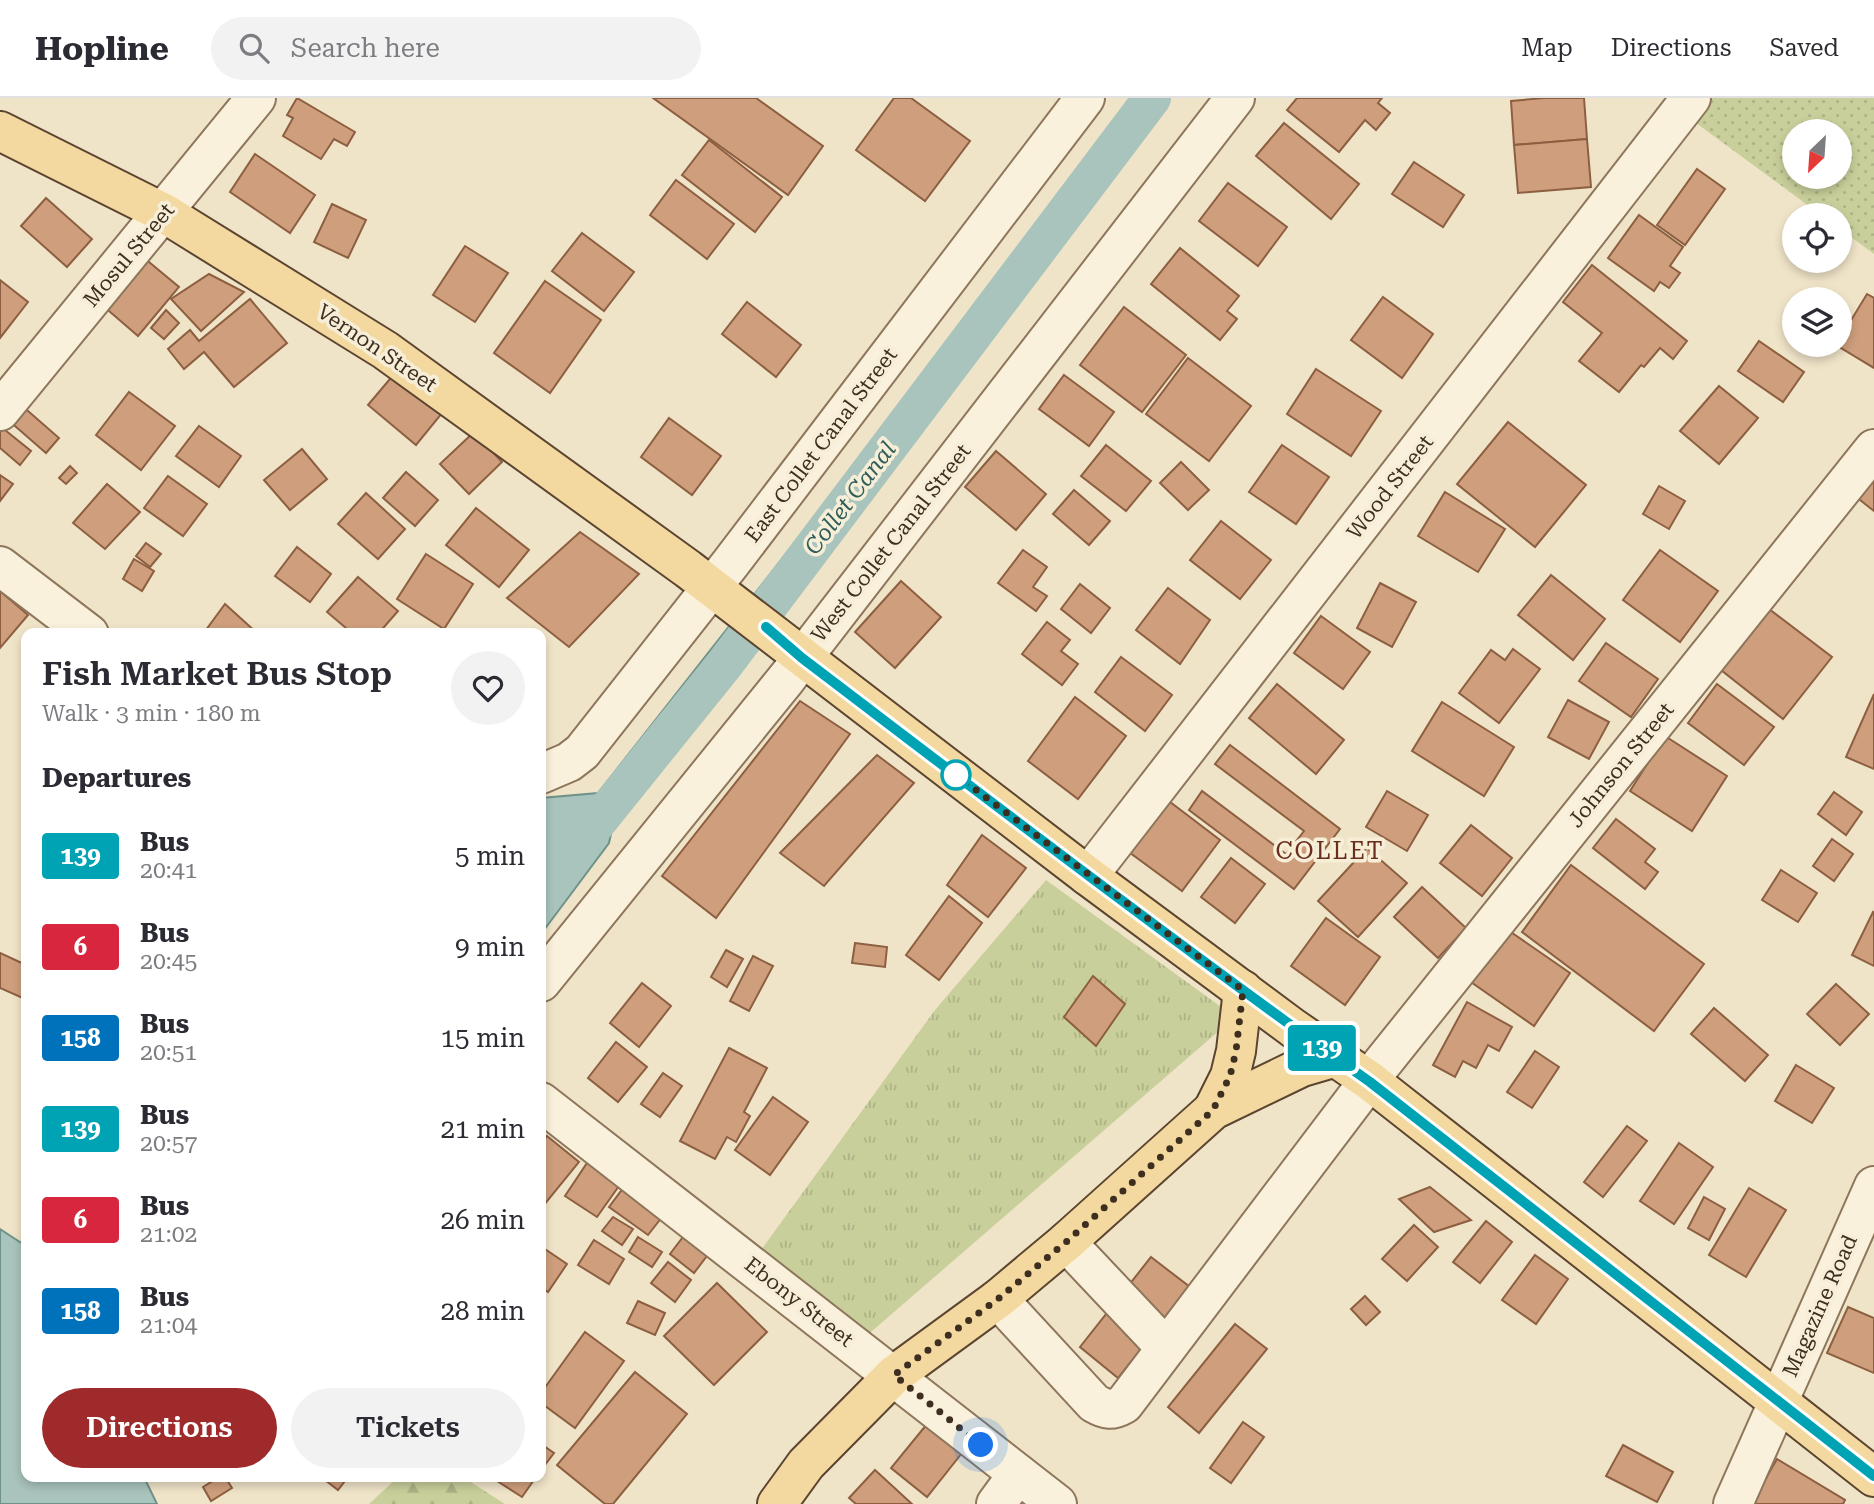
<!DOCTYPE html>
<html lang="en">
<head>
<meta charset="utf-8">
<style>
  body { margin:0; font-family:"Roboto Serif",serif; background:#f2f2f3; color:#2b2b33; height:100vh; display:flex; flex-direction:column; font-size:26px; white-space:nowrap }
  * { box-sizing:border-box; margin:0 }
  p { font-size:23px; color:#7c7c81 }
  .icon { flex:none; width:38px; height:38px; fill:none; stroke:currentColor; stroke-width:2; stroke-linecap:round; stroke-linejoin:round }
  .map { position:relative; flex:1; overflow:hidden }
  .details { position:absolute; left:21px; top:530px; width:525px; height:854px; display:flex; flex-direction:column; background:#fff; border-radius:14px; box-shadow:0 4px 10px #0003 }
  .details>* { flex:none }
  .badge { padding:0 14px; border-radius:5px; font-size:24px; line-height:46px }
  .needle { width:46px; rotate:205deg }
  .controls { position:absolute; left:1782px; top:21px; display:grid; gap:14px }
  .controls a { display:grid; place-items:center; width:70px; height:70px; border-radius:50%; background:#fff; box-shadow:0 4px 10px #0003; font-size:35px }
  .you { position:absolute; width:35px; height:35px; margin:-18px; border:5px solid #fff; border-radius:50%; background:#1a73e8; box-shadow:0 0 0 10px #1a73e833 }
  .map>.badge { position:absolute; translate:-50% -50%; box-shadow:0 0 0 4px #fff }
  h2 { padding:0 21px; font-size:26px; line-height:63px }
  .round { display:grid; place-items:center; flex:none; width:74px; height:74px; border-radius:37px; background:#f2f2f3 }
  .headline { display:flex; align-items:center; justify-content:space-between; height:119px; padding:0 21px }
  h1 { font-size:33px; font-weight:600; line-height:52px }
  .button { display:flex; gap:14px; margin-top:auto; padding:14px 21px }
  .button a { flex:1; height:80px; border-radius:42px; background:#9e2a2b; color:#fff; font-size:28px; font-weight:600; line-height:80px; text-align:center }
  .button a+a { background:#f2f2f3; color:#2b2b33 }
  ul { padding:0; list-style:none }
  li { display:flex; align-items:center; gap:21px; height:91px; padding:0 21px }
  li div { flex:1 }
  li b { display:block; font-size:26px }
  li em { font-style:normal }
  li .badge { min-width:77px; font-weight:700; text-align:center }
  header { display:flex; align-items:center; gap:42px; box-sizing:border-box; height:98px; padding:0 35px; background:#fff; border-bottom:2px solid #e1e1e2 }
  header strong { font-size:33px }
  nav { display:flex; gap:38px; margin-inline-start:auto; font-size:24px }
  .search { width:490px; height:63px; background:#f2f2f3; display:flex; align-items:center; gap:18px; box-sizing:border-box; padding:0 24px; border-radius:38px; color:#7c7c81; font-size:26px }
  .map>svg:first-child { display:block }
  .grass { fill:url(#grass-tufts) }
  .forest { fill:url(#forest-firs) }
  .park { fill:url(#park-dots); fill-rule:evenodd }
  .water { fill:#a9c4bc; stroke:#6f938a; stroke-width:2 }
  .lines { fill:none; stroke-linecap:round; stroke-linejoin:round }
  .canal { stroke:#a9c4bc; stroke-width:38 }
  .building { fill:#cf9f7d; stroke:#8d5f41; stroke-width:2 }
  .minor-casing { stroke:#8d765c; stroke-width:42 }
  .major-casing { stroke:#5b4430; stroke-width:42 }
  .minor { stroke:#faf1dc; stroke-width:38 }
  .major { stroke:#f3d9a0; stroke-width:38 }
  .line-casing { stroke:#fff; stroke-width:16 }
  .line { stroke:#00a3b4; stroke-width:10 }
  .walk { stroke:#3d2e20; stroke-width:7; stroke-dasharray:0 12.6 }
  .stop-dot { fill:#fff; stroke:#00a3b4; stroke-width:3.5 }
  .labels { text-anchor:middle; stroke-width:7; stroke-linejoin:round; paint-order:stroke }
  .street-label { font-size:21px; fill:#3d2e20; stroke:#f7eed8 }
  .water-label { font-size:23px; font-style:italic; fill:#2f5d5a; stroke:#f7eed8 }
  .quarter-label { font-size:24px; letter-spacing:2px; fill:#6b2e1e; stroke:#f7eed8 }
</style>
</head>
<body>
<header>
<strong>Hopline</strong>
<div class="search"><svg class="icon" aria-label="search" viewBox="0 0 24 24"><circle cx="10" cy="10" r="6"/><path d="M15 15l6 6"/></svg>Search here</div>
<nav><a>Map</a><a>Directions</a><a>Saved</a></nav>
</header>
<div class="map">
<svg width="1874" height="1406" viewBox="0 0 1874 1406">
  <defs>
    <pattern id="grass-tufts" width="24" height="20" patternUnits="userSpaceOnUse" patternTransform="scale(1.75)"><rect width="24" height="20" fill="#c9cf9b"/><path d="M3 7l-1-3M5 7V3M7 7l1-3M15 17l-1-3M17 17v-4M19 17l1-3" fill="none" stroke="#aeb285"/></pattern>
    <pattern id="forest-firs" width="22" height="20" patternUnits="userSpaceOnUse" patternTransform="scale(1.75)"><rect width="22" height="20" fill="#c9cf9b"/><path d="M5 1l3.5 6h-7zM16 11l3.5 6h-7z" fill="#aeb285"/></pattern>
    <pattern id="park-dots" width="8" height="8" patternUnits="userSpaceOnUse" patternTransform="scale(1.75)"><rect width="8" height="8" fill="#c9cf9b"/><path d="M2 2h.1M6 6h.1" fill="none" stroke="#aeb285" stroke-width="1.8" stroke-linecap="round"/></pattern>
  </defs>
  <rect width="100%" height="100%" fill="#f0e4c8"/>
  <path class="grass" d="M1046,782L1235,919L864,1240L751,1166L935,912Z"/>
  <path class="forest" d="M398,1379H463L505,1406H369Z"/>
  <path class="park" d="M1708,0H1874V156L1839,130V117H1821L1692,22ZM1794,33H1839V79H1794Z"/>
  <g class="water">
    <path d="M1131,0H1151L776,488L619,699L609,745L541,836V700L598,695L848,377Z"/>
    <path d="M0,1131L26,1148V1379H144L157,1406H0Z"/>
  </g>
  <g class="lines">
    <path class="canal" d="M541,794L724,567L1152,0"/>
  </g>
  <g class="building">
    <path d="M297,0L355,34L347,48L334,41L321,61L283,38L293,20L287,17Z"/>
    <path d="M653,0H756L823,48L788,97Z"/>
    <path d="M894,0H911L970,43L925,103L856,52Z"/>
    <path d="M1297,0H1382L1378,5L1390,15L1376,32L1365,22L1339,54L1287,12Z"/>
    <path d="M1544,0H1584L1587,41L1514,47L1511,3Z"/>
    <path d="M1284,25L1359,86L1331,121L1256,58Z"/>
    <path d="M1587,41L1591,89L1518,95L1514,47Z"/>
    <path d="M709,42L782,99L755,134L682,77Z"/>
    <path d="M255,56L315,97L290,135L230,94Z"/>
    <path d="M1414,64L1464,97L1443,129L1392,96Z"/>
    <path d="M1697,71L1725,91L1685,147L1657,127Z"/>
    <path d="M676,82L734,126L707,161L650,117Z"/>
    <path d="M1228,85L1287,129L1258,168L1199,123Z"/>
    <path d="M46,100L92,141L67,169L21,128Z"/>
    <path d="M332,106L366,122L348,160L314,144Z"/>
    <path d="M1639,117L1683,149L1670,168L1680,175L1669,190L1660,184L1654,193L1608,160Z"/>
    <path d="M582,135L634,174L604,213L552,173Z"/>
    <path d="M465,148L508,175L475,224L433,197Z"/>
    <path d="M1180,150L1239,198L1227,213L1237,221L1220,242L1151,186Z"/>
    <path d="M143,159L179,189L138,238L102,207Z"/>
    <path d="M1592,167L1687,243L1673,261L1660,250L1644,269L1641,267L1619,294L1579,263L1602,235L1563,204Z"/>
    <path d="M209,176L244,194L201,233L171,201Z"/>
    <path d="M0,182L28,204L0,240Z"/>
    <path d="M545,183L601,222L550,295L494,255Z"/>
    <path d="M1867,196L1874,200V270L1836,247H1839V242Z"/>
    <path d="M1383,199L1433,236L1402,280L1351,242Z"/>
    <path d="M250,201L287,245L234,289L204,254L184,271L168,251L190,232L199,243Z"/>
    <path d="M747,204L801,247L776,279L722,236Z"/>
    <path d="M1124,209L1186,257L1142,314L1080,267Z"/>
    <path d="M166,212L179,225L164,241L151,230Z"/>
    <path d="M1759,243L1804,274L1783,304L1738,273Z"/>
    <path d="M1188,260L1251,308L1209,363L1146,316Z"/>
    <path d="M1316,271L1381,313L1351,358L1287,316Z"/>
    <path d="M395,275L443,314L416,347L368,307Z"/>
    <path d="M1064,277L1114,314L1089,348L1039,311Z"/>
    <path d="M1719,288L1758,320L1719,366L1680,333Z"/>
    <path d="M129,294L175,328L141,372L96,337Z"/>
    <path d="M12,299L59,340L46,355L0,315Z"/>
    <path d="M669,320L721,358L692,397L641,359Z"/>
    <path d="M1508,324L1586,387L1535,449L1457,386Z"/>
    <path d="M0,328L31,353L20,367L0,350Z"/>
    <path d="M199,328L241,358L219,389L176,358Z"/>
    <path d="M474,334L502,364L469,396L440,366Z"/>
    <path d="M1106,347L1151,383L1126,413L1081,378Z"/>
    <path d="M1282,347L1329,379L1296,426L1249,394Z"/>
    <path d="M302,351L327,381L290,412L264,382Z"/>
    <path d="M996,353L1046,396L1016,432L965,389Z"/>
    <path d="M1874,361V413L1846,391Z"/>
    <path d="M1181,364L1209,392L1188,412L1160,385Z"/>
    <path d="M70,368L77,375L66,386L59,380Z"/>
    <path d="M406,374L438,402L415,428L383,400Z"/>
    <path d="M0,377L13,386L0,403Z"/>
    <path d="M168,378L207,406L183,438L144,410Z"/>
    <path d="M107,386L140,414L105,451L73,425Z"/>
    <path d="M1659,388L1685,403L1669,431L1643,416Z"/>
    <path d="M1074,392L1110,423L1089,447L1053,416Z"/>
    <path d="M1445,394L1505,431L1478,474L1418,438Z"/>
    <path d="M366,395L405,431L378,461L338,426Z"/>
    <path d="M476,410L529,452L499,489L446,447Z"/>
    <path d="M1221,423L1271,462L1240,501L1190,462Z"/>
    <path d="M580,434L639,476L569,549L507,500Z"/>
    <path d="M146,445L161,456L150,469L136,458Z"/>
    <path d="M297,449L331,476L310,504L275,478Z"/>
    <path d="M1023,452L1047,469L1033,489L1047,498L1036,513L998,485Z"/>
    <path d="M1660,452L1718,493L1680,544L1623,502Z"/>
    <path d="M426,456L473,486L444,531L397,501Z"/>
    <path d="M134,461L154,473L142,493L123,481Z"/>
    <path d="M1551,477L1605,521L1573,562L1518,517Z"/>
    <path d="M358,479L398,513L378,536H353L327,514Z"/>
    <path d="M901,483L941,519L895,570L855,534Z"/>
    <path d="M1380,485L1416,504L1392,549L1357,530Z"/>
    <path d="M1080,486L1110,510L1091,535L1061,511Z"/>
    <path d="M1168,490L1210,522L1180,566L1136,532Z"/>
    <path d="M0,493L28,517L0,550Z"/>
    <path d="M225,506L258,536H203Z"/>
    <path d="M1769,511L1832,559L1783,621L1721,572Z"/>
    <path d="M1321,518L1370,554L1343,591L1294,555Z"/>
    <path d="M1047,524L1070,542L1061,553L1078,566L1062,587L1022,556Z"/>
    <path d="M1606,545L1658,581L1631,619L1579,583Z"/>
    <path d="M1513,551L1540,571L1499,625L1459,595L1491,552L1505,562Z"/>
    <path d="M1121,559L1172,597L1145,633L1095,594Z"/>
    <path d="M1277,586L1344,642L1316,676L1249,620Z"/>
    <path d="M1717,586L1774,629L1744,667L1688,625Z"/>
    <path d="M1874,596V671L1846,659Z"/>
    <path d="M1075,599L1126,638L1078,701L1028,663Z"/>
    <path d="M1568,602L1609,624L1589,661L1548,639Z"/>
    <path d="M800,603L850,636L716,820L662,778Z"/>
    <path d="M1442,604L1514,649L1484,698L1412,653Z"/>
    <path d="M1665,638L1727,678L1692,733L1630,693Z"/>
    <path d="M1230,647L1340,731L1294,791L1189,712L1202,693L1286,756L1304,733L1215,666Z"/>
    <path d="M877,657L914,685L824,788L780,755Z"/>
    <path d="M1387,693L1428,717L1407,753L1366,729Z"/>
    <path d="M1157,694L1220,742L1182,793L1118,746Z"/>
    <path d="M1834,694L1862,714L1846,737L1818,716Z"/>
    <path d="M1616,721L1655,751L1645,764L1658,774L1645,791L1593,750Z"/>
    <path d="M1471,727L1512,760L1482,798L1440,765Z"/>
    <path d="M982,737L1026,770L988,819L947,787Z"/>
    <path d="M1832,741L1853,756L1834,783L1813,768Z"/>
    <path d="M1367,750L1407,785L1358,839L1318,803Z"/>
    <path d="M1231,760L1265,786L1235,825L1201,799Z"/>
    <path d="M1571,767L1704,866L1654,933L1522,834Z"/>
    <path d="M1781,772L1817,795L1798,824L1762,802Z"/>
    <path d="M1422,789L1466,830L1438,860L1394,819Z"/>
    <path d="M949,798L982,825L939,882L906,857Z"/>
    <path d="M1873,814L1874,815V868L1852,857Z"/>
    <path d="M1326,820L1380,859L1345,907L1291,868Z"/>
    <path d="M1505,830L1570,875L1534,928L1468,882Z"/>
    <path d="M855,845L887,849L885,869L852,865Z"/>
    <path d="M726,852L743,861L727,889L711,879Z"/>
    <path d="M0,855L26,867L25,901L0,890Z"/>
    <path d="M753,858L773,868L749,913L730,903Z"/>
    <path d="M1093,878L1125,906L1096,948L1064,919Z"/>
    <path d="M642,885L671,908L639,949L610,925Z"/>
    <path d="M1836,886L1869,916L1840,947L1807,916Z"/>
    <path d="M1467,904L1512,929L1499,953L1488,947L1476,970L1463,963L1455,979L1433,967Z"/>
    <path d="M1714,910L1768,957L1745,983L1691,936Z"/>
    <path d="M616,944L647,969L618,1004L588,980Z"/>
    <path d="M729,950L767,970L744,1014L750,1018L736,1044L727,1039L715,1061L680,1043Z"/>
    <path d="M1535,953L1559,969L1532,1010L1507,994Z"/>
    <path d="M1796,967L1834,990L1812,1025L1775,1003Z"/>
    <path d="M663,975L682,988L660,1019L641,1006Z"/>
    <path d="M773,999L808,1024L770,1077L735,1052Z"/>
    <path d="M1627,1028L1647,1043L1603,1099L1584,1084Z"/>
    <path d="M547,1038L579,1064L544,1107L541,1105V1045Z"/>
    <path d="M1679,1045L1713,1069L1674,1126L1640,1103Z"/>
    <path d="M593,1056L626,1078L597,1119L565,1098Z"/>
    <path d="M627,1085L666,1114L648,1137L609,1109Z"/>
    <path d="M1430,1089L1471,1122L1434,1134L1399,1101Z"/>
    <path d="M1749,1090L1786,1112L1746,1179L1709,1157Z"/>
    <path d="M1704,1099L1725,1111L1709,1142L1688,1130Z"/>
    <path d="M613,1119L633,1131L622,1147L602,1133Z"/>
    <path d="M1486,1123L1512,1144L1480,1185L1453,1164Z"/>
    <path d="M1414,1127L1438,1149L1407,1183L1382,1161Z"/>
    <path d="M686,1135L710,1154L694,1175L670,1156Z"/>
    <path d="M638,1139L662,1154L652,1169L629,1154Z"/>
    <path d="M594,1142L624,1161L609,1186L578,1167Z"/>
    <path d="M542,1149L567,1166L548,1194L541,1189Z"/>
    <path d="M1535,1157L1568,1181L1536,1226L1502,1202Z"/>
    <path d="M1151,1159L1190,1189L1118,1280L1080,1249Z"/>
    <path d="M668,1164L691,1182L675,1204L651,1185Z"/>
    <path d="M717,1185L767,1234L714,1287L664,1238Z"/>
    <path d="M1365,1198L1380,1214L1366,1227L1351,1211Z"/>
    <path d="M638,1203L665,1215L655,1237L627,1225Z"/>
    <path d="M1848,1209L1874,1220V1275L1827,1255Z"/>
    <path d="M1235,1226L1267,1251L1199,1335L1168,1309Z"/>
    <path d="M585,1234L624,1263L575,1330L541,1305V1295Z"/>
    <path d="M635,1274L687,1316L613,1406H605L557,1367Z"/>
    <path d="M1243,1324L1264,1339L1231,1385L1210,1370Z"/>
    <path d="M927,1326L962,1355L927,1399L891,1370Z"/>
    <path d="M541,1346L554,1355L541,1372Z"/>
    <path d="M1623,1347L1673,1374L1657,1404L1606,1378Z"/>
    <path d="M1777,1361L1845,1402L1843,1406H1751Z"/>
    <path d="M875,1372L912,1406H856L849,1400Z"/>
    <path d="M219,1379H231L227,1382L232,1390L211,1403L203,1389Z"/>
    <path d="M321,1379H348L338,1392Z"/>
    <path d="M491,1379H536L522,1399Z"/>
  </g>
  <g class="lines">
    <defs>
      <g id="minor">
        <path d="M0,313L256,0"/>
        <path d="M0,468L89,536"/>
        <path d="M541,676L569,664L582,654L730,466L1085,0"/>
        <path d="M1088,778L1691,0"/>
        <path d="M541,884L787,580L1235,0"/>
        <path d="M541,1004L1057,1406"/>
        <path d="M1066,1144L1166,1250"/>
        <path d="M998,1201L1094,1305C1106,1312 1112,1313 1124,1306L1380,968L1874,351"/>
        <path d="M996,1406L1018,1376"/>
        <path d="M1733,1406L1874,1088"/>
      </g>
      <g id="major">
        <path d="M0,33L164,115L385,252L688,471L1088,778L1293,930L1370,983L1874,1379"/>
        <path d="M1213,1012L1230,978L1236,953L1243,892"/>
        <path d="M777,1406L806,1366L894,1277L998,1201L1066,1144L1213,1012L1302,969L1336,959"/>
      </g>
    </defs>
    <use href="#minor" class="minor-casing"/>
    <use href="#major" class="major-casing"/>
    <use href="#minor" class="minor"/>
    <use href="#major" class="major"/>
  </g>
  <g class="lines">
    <defs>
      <path id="line" d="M766,529L802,560C990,703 1177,847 1370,984L1874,1378"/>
    </defs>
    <use href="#line" class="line-casing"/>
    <use href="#line" class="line"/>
    <path class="walk" d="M956,677L1243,892L1236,953L1230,978L1213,1012L1066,1144L998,1201L894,1277L981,1347"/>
  </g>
  <circle class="stop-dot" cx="956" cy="677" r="14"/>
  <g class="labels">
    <g class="street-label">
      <text transform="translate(129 157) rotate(-50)" y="7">Mosul Street</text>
      <text transform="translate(377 250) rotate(34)" y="7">Vernon Street</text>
      <text transform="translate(821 347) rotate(-53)" y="7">East Collet Canal Street</text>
      <text transform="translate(1390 389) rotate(-52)" y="7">Wood Street</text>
      <text transform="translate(891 445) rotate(-52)" y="7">West Collet Canal Street</text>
      <text transform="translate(1621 667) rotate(-51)" y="7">Johnson Street</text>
      <text transform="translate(799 1204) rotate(38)" y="7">Ebony Street</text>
      <text transform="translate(1820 1208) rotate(-66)" y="7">Magazine Road</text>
    </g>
    <g class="water-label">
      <text transform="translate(850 400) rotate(-53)" y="8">Collet Canal</text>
    </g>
    <g class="quarter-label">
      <text x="1330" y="761">COLLET</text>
    </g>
  </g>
</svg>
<div class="controls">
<a><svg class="needle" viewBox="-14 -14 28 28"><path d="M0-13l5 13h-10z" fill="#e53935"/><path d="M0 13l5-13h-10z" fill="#7c7c81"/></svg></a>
<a><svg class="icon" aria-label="locate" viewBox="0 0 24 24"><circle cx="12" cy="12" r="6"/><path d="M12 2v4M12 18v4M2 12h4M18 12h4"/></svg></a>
<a><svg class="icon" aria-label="layers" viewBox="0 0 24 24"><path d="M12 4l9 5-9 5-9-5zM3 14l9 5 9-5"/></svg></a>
</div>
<div class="you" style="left:981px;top:1347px"></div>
<b class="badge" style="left:1322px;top:950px;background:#00a3b4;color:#fff">139</b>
<section class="details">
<div class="headline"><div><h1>Fish Market Bus Stop</h1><p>Walk · 3 min · 180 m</p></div><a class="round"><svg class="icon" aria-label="heart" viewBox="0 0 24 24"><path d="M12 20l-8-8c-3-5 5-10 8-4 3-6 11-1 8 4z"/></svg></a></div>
<h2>Departures</h2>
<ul>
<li><span class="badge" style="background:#00a3b4;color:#fff">139</span><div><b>Bus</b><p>20:41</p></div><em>5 min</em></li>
<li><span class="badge" style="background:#d7263d;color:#fff">6</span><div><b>Bus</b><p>20:45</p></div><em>9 min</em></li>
<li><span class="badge" style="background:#0072bc;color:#fff">158</span><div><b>Bus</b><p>20:51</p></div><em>15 min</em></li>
<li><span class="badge" style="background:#00a3b4;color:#fff">139</span><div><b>Bus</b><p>20:57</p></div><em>21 min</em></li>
<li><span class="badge" style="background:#d7263d;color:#fff">6</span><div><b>Bus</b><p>21:02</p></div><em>26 min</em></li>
<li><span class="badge" style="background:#0072bc;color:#fff">158</span><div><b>Bus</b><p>21:04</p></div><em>28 min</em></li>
</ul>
<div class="button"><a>Directions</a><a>Tickets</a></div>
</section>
</div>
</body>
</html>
